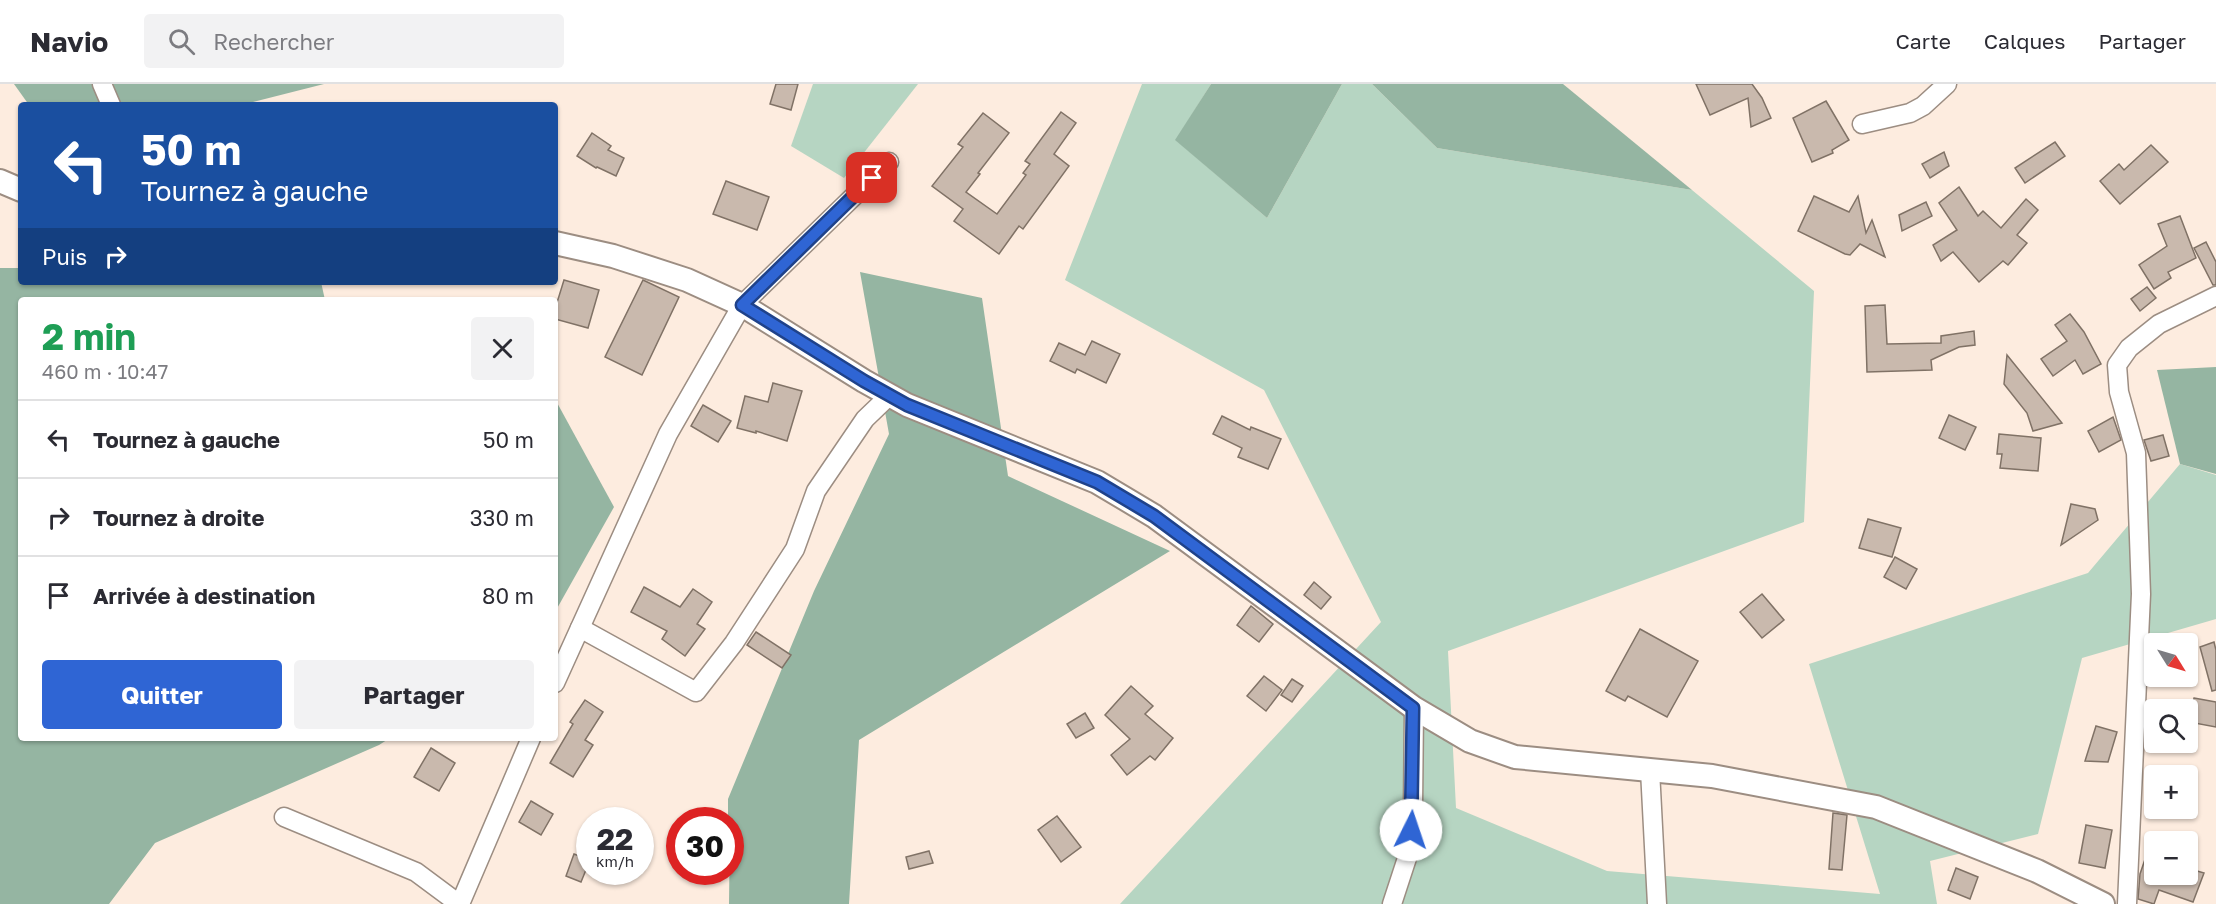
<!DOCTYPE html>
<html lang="fr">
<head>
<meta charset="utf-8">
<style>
	body { margin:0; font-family:"Golos Text",sans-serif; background:#f2f2f3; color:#2b2b33; height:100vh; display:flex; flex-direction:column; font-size:22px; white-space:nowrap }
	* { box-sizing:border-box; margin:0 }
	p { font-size:20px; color:#7c7c81 }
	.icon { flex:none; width:33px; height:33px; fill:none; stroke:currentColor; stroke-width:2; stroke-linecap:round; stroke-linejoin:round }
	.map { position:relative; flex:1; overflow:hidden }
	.sheet { position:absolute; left:18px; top:213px; width:540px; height:444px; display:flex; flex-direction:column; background:#fff; border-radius:6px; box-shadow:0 2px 4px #0004 }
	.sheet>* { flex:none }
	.top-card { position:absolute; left:18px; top:18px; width:540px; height:183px; border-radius:6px; box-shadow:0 2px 4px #0004; background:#1a4fa0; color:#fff; overflow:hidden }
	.needle { width:39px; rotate:127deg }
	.tools { position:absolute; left:2144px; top:549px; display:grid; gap:12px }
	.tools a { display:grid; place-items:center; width:54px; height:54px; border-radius:6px; background:#fff; box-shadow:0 2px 4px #0004; font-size:30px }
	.speed { position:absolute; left:576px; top:723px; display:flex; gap:12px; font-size:30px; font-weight:700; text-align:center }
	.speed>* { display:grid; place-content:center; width:78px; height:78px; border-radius:50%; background:#fff; box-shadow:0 2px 4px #0004; line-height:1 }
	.speed small { font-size:15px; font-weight:400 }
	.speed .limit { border:9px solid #d22; background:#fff; color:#111 }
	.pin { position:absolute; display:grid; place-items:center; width:51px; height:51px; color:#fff; margin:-26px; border-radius:12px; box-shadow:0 3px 9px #0006 }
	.me { position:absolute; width:66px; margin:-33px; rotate:4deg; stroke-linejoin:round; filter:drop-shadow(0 0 4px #0008) }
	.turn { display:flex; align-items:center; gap:21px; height:126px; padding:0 24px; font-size:27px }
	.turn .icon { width:78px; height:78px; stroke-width:2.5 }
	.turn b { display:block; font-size:42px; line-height:51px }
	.then { display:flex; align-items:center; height:57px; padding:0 24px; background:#0003; gap:12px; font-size:22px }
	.round { display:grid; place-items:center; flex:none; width:63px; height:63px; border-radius:6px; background:#f2f2f3 }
	.headline { display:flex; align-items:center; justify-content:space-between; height:102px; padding:0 24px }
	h1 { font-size:36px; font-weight:700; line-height:45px; color:#1e9e55 }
	.button { display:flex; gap:12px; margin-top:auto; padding:12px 24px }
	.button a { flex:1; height:69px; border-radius:6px; background:#2f65d4; color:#fff; font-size:24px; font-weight:700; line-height:69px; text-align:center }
	.button a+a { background:#f2f2f3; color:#2b2b33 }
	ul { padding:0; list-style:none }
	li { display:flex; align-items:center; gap:18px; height:78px; padding:0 24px; border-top:2px solid #e1e1e2 }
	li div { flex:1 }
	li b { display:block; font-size:22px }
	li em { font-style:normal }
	header { display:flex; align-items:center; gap:36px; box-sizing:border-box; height:84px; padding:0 30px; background:#fff; border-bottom:2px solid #e1e1e2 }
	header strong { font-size:28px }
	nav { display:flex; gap:33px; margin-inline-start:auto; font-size:21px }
	.search { width:420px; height:54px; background:#f2f2f3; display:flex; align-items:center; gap:15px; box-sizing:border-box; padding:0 21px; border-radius:6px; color:#7c7c81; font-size:22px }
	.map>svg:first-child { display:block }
	.green { fill:#b6d5c2 }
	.forest { fill:#95b5a2 }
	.building { fill:#c9b9ad; stroke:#807266; stroke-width:1.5 }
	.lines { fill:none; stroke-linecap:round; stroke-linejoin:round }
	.minor-casing { stroke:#9c8d82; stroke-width:21 }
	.tertiary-casing { stroke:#9c8d82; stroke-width:26 }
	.minor { stroke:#fff; stroke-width:18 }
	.tertiary { stroke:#fff; stroke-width:22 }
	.route-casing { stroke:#1f428a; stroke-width:15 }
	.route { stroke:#2f65d4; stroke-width:10 }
</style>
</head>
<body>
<header>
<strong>Navio</strong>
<div class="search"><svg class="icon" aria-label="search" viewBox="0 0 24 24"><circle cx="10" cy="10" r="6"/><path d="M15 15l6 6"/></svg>Rechercher</div>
<nav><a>Carte</a><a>Calques</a><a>Partager</a></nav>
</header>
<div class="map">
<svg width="2216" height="820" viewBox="0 0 2216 820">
	<rect width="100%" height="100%" fill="#fdecdf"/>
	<g class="green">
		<path d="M813 0H918L844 94 791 62Z"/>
		<path d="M1142 0H1211L1176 56 1267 134 1342 0H1372L1437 64 1692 106 1814 207 1804 438 1448 567 1456 724 1607 787 1880 810 1809 580 2088 489 2180 380 2216 391V535L2082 574 2038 750 1930 777 1937 820H1120L1381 538 1264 306 1065 196Z"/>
	</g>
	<g class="forest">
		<path d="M14 0H324L241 21H29Z"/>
		<path d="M1211 0H1342L1267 134 1175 56Z"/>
		<path d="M1372 0H1563L1692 106 1437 64Z"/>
		<path d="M0 184H21V198H321L325 216H21V654H390L379 661 155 759 109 820H0Z"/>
		<path d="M860 188 982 214 1008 392 1170 467 859 656 849 820H729L730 736H728V715L814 507 889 350Z"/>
		<path d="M2216 283V390L2180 380 2157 286Z"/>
		<path d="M555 315 614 423 555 528Z"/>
	</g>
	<g class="building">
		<path d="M776 0H798L791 26 770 20Z"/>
		<path d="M1696 0H1752L1762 14 1771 34 1751 43 1748 14 1710 31Z"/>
		<path d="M1826 17 1849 56 1832 66 1833 69 1812 78 1793 34Z"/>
		<path d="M1061 28 1076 39 1054 70 1069 82 1023 145 1019 142 999 170 954 137 963 125 932 102 963 63 958 60 983 29 1009 49 978 89 980 90 966 108 997 130 1026 91 1023 89 1030 80 1025 77Z"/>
		<path d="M592 49 611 62 608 66 624 74 616 92 597 83 596 84 577 72Z"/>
		<path d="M2055 58 2065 72 2025 99 2015 84Z"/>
		<path d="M2151 61 2168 78 2120 120 2100 97 2119 80 2124 86Z"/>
		<path d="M1944 68 1949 82 1930 94 1922 80Z"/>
		<path d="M726 97 769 113 757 146 713 130Z"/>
		<path d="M1959 103 1978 132 1983 127 2001 144 2026 115 2038 126 2017 151 2027 159 2008 181 2003 177 1979 198 1953 168 1941 177 1933 161 1957 146 1939 119Z"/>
		<path d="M1814 112 1849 128 1858 112 1866 149 1872 136 1885 173 1860 160 1850 171 1845 170 1798 147Z"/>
		<path d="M1926 118 1932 132 1902 147 1899 131Z"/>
		<path d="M2180 132 2196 174 2168 188 2171 194 2154 205 2139 181 2167 162 2158 140Z"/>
		<path d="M2206 158 2216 178V201H2213L2194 164Z"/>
		<path d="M564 196 599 206 588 244 555 235V225Z"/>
		<path d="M643 196 679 213 642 291 605 273Z"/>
		<path d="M2147 203 2156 214 2140 227 2131 215Z"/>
		<path d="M1885 221 1887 260 1941 259V252L1974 247 1975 261 1959 263 1931 276 1932 286 1867 288 1865 222Z"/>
		<path d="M2070 230 2084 248 2101 280 2083 290 2075 276 2053 292 2041 275 2067 257 2055 241Z"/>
		<path d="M1092 257 1120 270 1106 299 1077 285 1075 289 1050 277 1059 259 1085 271Z"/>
		<path d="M2007 271 2062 339 2033 347 2027 329 2004 300Z"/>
		<path d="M773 299 802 307 787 357 756 347V349L737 344 745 312 768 318Z"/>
		<path d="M703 321 731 337 718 358 691 342Z"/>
		<path d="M1949 331 1976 343 1965 366 1939 354Z"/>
		<path d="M1222 332 1250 346 1251 343 1281 355 1268 385 1238 373 1242 364 1213 350Z"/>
		<path d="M2113 333 2121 356 2099 368 2088 347Z"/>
		<path d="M1999 350 2041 354 2038 387 2000 384 2002 370H1997Z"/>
		<path d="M2163 351 2169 372 2151 377 2144 356Z"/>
		<path d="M2071 420 2095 425 2098 436 2061 461Z"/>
		<path d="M1868 435 1901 444 1892 473 1859 464Z"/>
		<path d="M1895 473 1917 485 1906 505 1884 493Z"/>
		<path d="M1314 498 1331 513 1321 525 1304 511Z"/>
		<path d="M644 503 680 523 693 505 712 518 697 540 705 545 685 572 662 555 667 547 631 528Z"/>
		<path d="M1762 510 1784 536 1762 554 1740 528Z"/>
		<path d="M1251 522 1273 540 1259 558 1237 541Z"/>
		<path d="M1640 545 1698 577 1667 633 1628 612 1625 617 1606 607Z"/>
		<path d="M756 548 791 571 782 584 747 561Z"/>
		<path d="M2214 558 2216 566V606L2212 607 2200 563Z"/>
		<path d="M1264 592 1282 606 1266 627 1247 612Z"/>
		<path d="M1292 595 1303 602 1292 618 1281 611Z"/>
		<path d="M1131 602 1153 622 1145 630 1173 654 1155 676 1150 672 1127 691 1111 671 1130 655 1105 631Z"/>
		<path d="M2194 614 2216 618V643L2189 638Z"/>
		<path d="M585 616 603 628 585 656 593 661 573 693 550 679 573 640 570 638Z"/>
		<path d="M1085 629 1094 644 1076 654 1067 640Z"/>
		<path d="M2096 642 2117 648 2108 678 2085 677Z"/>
		<path d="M431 664 455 679 439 707 414 693Z"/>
		<path d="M531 717 553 730 541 751 519 738Z"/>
		<path d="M1833 729 1847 731 1842 786 1829 785Z"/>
		<path d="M1057 732 1081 763 1061 778 1038 746Z"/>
		<path d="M2086 741 2112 746 2105 784 2079 779Z"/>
		<path d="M2152 755H2154V790H2187V784L2204 789 2193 818 2159 806 2154 820 2138 815 2140 790Z"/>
		<path d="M929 767 933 779 909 785 906 773Z"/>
		<path d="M574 770 590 776 581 798 566 792Z"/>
		<path d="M1956 784 1978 793 1970 815 1948 806Z"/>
	</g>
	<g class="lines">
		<g class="minor-casing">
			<g id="minor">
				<path d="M102 0 111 21"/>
				<path d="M1862 40 1910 29 1923 22 1947 0"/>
				<path d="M580 544 696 608 734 559 795 465 816 407 865 335 890 311"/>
				<path d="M555 599 668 350 742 221 889 78"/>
				<path d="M1650 686 1657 820"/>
				<path d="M284 733 416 788 459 820"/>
				<path d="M460 820 531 654"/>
				<path d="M1392 820 1409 768 1413 723 1414 624"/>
				<path d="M2127 820 2141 510 2136 369 2119 308 2117 281 2129 264 2159 240 2216 212"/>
			</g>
		</g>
		<g class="tertiary-casing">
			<g id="tertiary">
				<path d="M0 97 21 106"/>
				<path d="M555 159 613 172 687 196 742 221 864 297 907 321 1097 398 1154 432 1414 624 1470 657 1515 673 1712 692 1876 723 2037 787 2103 820"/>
			</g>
		</g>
		<use href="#minor" class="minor"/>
		<use href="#tertiary" class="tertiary"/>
	</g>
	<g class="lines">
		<g class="route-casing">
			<path id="route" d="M872 94 742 221 864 297 907 321 1097 398 1154 432 1413 624 1411 746"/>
		</g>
		<use href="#route" class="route"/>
	</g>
</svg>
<div class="tools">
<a><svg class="needle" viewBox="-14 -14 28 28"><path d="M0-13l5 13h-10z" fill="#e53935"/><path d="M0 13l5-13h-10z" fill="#7c7c81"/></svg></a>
<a><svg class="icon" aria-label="search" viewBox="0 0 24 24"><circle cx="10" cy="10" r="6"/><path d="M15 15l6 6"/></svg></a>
<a>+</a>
<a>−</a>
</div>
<div class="speed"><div>22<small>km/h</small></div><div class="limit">30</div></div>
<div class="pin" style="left:872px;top:94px;background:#d93025"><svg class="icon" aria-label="arrive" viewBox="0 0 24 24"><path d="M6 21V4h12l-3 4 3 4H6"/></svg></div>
<svg class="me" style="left:1411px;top:746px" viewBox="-20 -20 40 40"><circle r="19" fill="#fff"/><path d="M0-13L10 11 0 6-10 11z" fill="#2f65d4"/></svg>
<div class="top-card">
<div class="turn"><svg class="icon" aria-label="left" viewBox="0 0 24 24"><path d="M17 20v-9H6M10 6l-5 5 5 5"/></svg><div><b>50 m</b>Tournez à gauche</div></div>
<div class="then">Puis<svg class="icon" aria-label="right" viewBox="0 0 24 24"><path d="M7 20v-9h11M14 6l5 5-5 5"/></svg></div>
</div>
<section class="sheet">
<div class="headline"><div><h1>2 min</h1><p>460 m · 10:47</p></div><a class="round"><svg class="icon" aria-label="close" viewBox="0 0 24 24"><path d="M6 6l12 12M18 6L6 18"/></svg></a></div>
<ul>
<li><svg class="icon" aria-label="left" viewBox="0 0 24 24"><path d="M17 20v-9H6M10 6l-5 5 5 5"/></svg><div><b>Tournez à gauche</b></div><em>50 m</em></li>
<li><svg class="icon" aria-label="right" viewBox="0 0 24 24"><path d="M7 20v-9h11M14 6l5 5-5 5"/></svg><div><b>Tournez à droite</b></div><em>330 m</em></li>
<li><svg class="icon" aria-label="arrive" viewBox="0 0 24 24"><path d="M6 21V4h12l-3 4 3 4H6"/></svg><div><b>Arrivée à destination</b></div><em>80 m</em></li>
</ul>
<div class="button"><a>Quitter</a><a>Partager</a></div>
</section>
</div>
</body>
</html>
